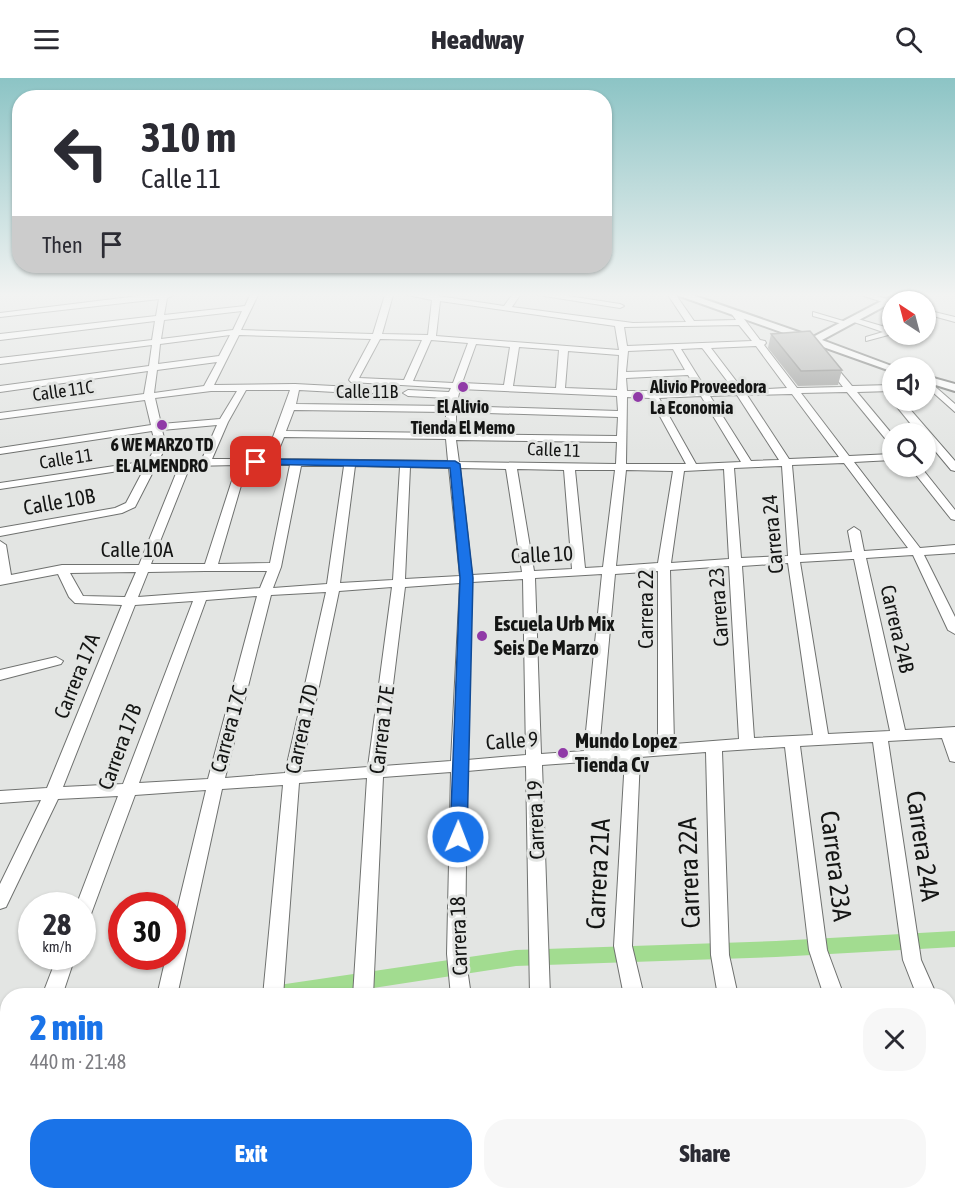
<!DOCTYPE html>
<html lang="en">
<head>
<meta charset="utf-8">
<style>
	body { margin:0; font-family:"Asap Condensed",sans-serif; background:#f7f7f7; color:#2b2b33; height:100vh; display:flex; flex-direction:column; font-size:22px; white-space:nowrap }
	* { box-sizing:border-box; margin:0 }
	p { font-size:20px; color:#7c7c81 }
	.icon { flex:none; width:33px; height:33px; fill:none; stroke:currentColor; stroke-width:2; stroke-linecap:round; stroke-linejoin:round }
	.map { position:relative; flex:1; overflow:hidden }
	.details { position:absolute; left:0px; top:910px; width:956px; height:212px; display:flex; flex-direction:column; background:#fff; border-radius:24px 24px 0 0; box-shadow:0 2px 4px #0004 }
	.details>* { flex:none }
	.guide { position:absolute; left:12px; top:12px; width:600px; height:183px; border-radius:24px; box-shadow:0 2px 4px #0004; background:#fff; color:#2b2b33; overflow:hidden }
	.needle { width:39px; rotate:324deg }
	.controls { position:absolute; left:882px; top:213px; display:grid; gap:12px }
	.controls a { display:grid; place-items:center; width:54px; height:54px; border-radius:50%; background:#fff; box-shadow:0 2px 4px #0004; font-size:30px }
	.speed { position:absolute; left:18px; top:814px; display:flex; gap:12px; font-size:30px; font-weight:700; text-align:center }
	.speed>* { display:grid; place-content:center; width:78px; height:78px; border-radius:50%; background:#fff; box-shadow:0 2px 4px #0004; line-height:1 }
	.speed small { font-size:15px; font-weight:400 }
	.speed .limit { border:9px solid #d22; background:#fff; color:#111 }
	.pin { position:absolute; display:grid; place-items:center; width:51px; height:51px; color:#fff; margin:-26px; border-radius:12px; box-shadow:0 3px 9px #0006 }
	.me { position:absolute; width:66px; margin:-33px; rotate:1deg; stroke-linejoin:round; filter:drop-shadow(0 0 4px #0008) }
	.turn { display:flex; align-items:center; gap:21px; height:126px; padding:0 30px; font-size:27px }
	.turn .icon { width:78px; height:78px; stroke-width:2.5 }
	.turn b { display:block; font-size:42px; line-height:51px }
	.then { display:flex; align-items:center; height:57px; padding:0 30px; background:#0003; gap:12px; font-size:22px }
	.round { display:grid; place-items:center; flex:none; width:63px; height:63px; border-radius:24px; background:#f7f7f7 }
	.summary { display:flex; align-items:center; justify-content:space-between; height:102px; padding:0 30px }
	h1 { font-size:36px; font-weight:800; line-height:45px; color:#1a73e8 }
	.cta { display:flex; gap:12px; margin-top:auto; padding:12px 30px }
	.cta a { flex:1; height:69px; border-radius:24px; background:#1a73e8; color:#fff; font-size:24px; font-weight:800; line-height:69px; text-align:center }
	.cta a+a { background:#f7f7f7; color:#2b2b33 }
	header { display:flex; justify-content:space-between; align-items:center; height:78px; padding:0 30px; background:#fff; font-size:27px; font-weight:800 }
	.map>svg:first-child { display:block }
	.lines { fill:none; stroke-linecap:round; stroke-linejoin:round }
	.canal { fill:#a2dc90; fill-rule:evenodd }
	.minor-casing { stroke:#6f716f; stroke-width:2 }
	.tertiary-casing { stroke:#6f716f; stroke-width:4 }
	.minor { fill:#fff; fill-rule:evenodd }
	.tertiary { fill:#fff; fill-rule:evenodd }
	.wall { fill:#9b9c9a }
	.building { fill:#b4b5b3; stroke:#7e7f7d; stroke-width:1.5 }
	.route { fill:#1a73e8; stroke:#114b97; stroke-width:1.5 }
	.poi-dot { fill:#903aa7; stroke:#e3e5e3; stroke-width:2 }
	.labels { text-anchor:middle; stroke-width:6; stroke-linejoin:round; paint-order:stroke }
	.far-poi-label { font-size:18px; font-weight:bold; fill:#141514; stroke:#e3e5e3 }
	.far-street-label { font-size:18px; fill:#141514; stroke:#e3e5e3 }
	.street-label { font-size:21px; fill:#141514; stroke:#e3e5e3 }
	.poi-label { font-size:21px; font-weight:bold; fill:#141514; stroke:#e3e5e3; text-anchor:start }
	.near-street-label { font-size:26px; fill:#141514; stroke:#e3e5e3 }
</style>
</head>
<body>
<header><svg class="icon" aria-label="menu" viewBox="0 0 24 24"><path d="M4 6h16M4 12h16M4 18h16"/></svg>Headway<svg class="icon" aria-label="search" viewBox="0 0 24 24"><circle cx="10" cy="10" r="6"/><path d="M15 15l6 6"/></svg></header>
<div class="map">
<svg width="955" height="1121" viewBox="0 0 955 1121">
	<rect width="100%" height="100%" fill="#e3e5e3"/>
	<g class="lines">
		<g class="canal">
			<path d="M955 853V869L776 879 516 888 321 918H255L258 912 265 909 516 872 776 863Z"/>
			<path d="M8 948V966L0 967V949Z"/>
		</g>
		<g class="minor-casing">
			<g id="minor">
				<path d="M146 217H174L167 220 164 237 245 228 250 217H258L241 252 373 256 385 217H393L382 256 428 257 432 222 408 217H432L504 228 512 217H520L512 229 633 245 686 244 668 217H676L694 243 736 242 731 235 738 233 760 262 765 263 766 265 764 267 797 310 843 309 824 285 828 282 831 283 852 308 892 307V313L857 314 892 356V365L888 364 847 314 801 315 849 378 892 376V382L854 384 920 470 955 467V475L924 477 955 539V556L948 552 913 477 866 480 905 652 955 649V684L950 683 942 660 888 663 921 882 937 918H917L903 882 873 664 800 668 827 872 844 918H824L809 872 785 669 722 673 729 877 738 918H718L711 877 706 674 640 679 632 868 644 918H624L614 868 625 681 542 687 550 918H530L526 688 467 693 465 876 471 918H451L447 876 451 694 383 699 373 918H353L367 700 299 705 283 918H263L283 707 222 711 177 918H157L166 879H172V853L206 712 135 717 91 836 88 841 82 843V828H76L118 718 58 721 6 829 0 831V806L41 722 0 725V713L47 710 122 527 75 525 69 519 58 496 0 507V463L6 467 11 497 62 487H139L179 388H156L135 429 122 435 0 458V450L115 430 126 425 145 389 0 411V405L148 383 156 368 152 353 0 376V370L151 347 145 322 0 341V335L144 316 148 293 0 314V308L149 288 152 267 0 286V280L152 262 155 243 0 262V256L156 238 159 221 0 239V235ZM440 223 615 248 619 272 436 258ZM242 233 233 252 161 261 164 242ZM739 247 752 263 627 268 624 249ZM230 257 219 278 158 286 160 266ZM239 257 371 261 349 302 351 304 451 310 449 314 408 312 403 315 408 318 448 320 447 328 296 326 299 312 371 316 376 313 371 310 295 306 214 307ZM380 261 422 262 404 302 359 300ZM431 262 468 265 453 305 413 303ZM476 266 510 269 504 307 462 305ZM756 268 787 310 743 312 711 270ZM519 269 559 272 556 310 513 308ZM702 270 703 271 734 312 707 313 681 271ZM673 271 685 292 626 294 628 273ZM568 273 619 277 617 312 565 310ZM217 284 204 308 154 315 157 292ZM688 297 698 313H627L626 300ZM460 311 617 318 618 333 456 328ZM246 312H290L265 381H212L228 344ZM211 313H237L220 341 161 346 155 320ZM792 316 839 379 789 381 747 317ZM737 317 779 382 751 383 710 318ZM701 318 741 384 696 386 659 320ZM627 319 650 320 686 386H626ZM294 332 446 334V355L286 353ZM456 334 618 339 617 358 456 356ZM217 347 202 381 159 382 166 368 162 352ZM284 359 446 361 448 383 275 381ZM456 362 617 364 616 386 459 384ZM844 385 908 470 864 473 860 453 854 449 848 453 852 474 800 477 792 387ZM237 387 205 486H151L190 388ZM247 387H290L270 485 218 486ZM301 388H344L327 506 273 510 281 489ZM355 388 400 389 393 502 340 505ZM782 388 788 478 741 480 734 390ZM410 389 449 390 460 498 405 501ZM460 390 506 391 522 494 472 497ZM517 391 564 392 572 491 534 493ZM724 391 729 481 671 485 684 393ZM575 392H615L603 489 585 490ZM626 392 673 393 658 485 616 488ZM852 481H854L890 653 828 656 800 484ZM788 485 813 657 754 660 742 488ZM729 488 739 661 674 666 670 492ZM205 493H267L260 510 138 519 148 494ZM658 493V667L599 672 615 496ZM136 494 125 519 83 518 70 495ZM602 496 584 673 541 676 535 500ZM523 501 526 677 467 682 472 504ZM460 505 451 683 383 688 405 509ZM392 509 368 689 301 694 339 513ZM326 514 285 695 225 700 271 517ZM257 518 208 701 139 705 206 522ZM193 523 123 706 63 709 135 527Z"/>
				<path d="M538 217H562L620 226 624 228 620 230Z"/>
				<path d="M861 217H875L895 224H892V227Z"/>
				<path d="M926 232 955 239V244L926 236Z"/>
				<path d="M813 234 850 245 846 247 813 238Z"/>
				<path d="M851 239 892 251V256L866 263V259L883 254 851 243Z"/>
				<path d="M931 305 955 326V334L928 310 926 308Z"/>
				<path d="M892 320V322H902L955 383V393L951 392 926 362V356H919L893 324 891 322Z"/>
				<path d="M909 388H920L955 432V442L951 441Z"/>
				<path d="M56 579 63 583 61 586 0 602V592Z"/>
				<path d="M57 879H75L62 918H42Z"/>
				<path d="M948 961 955 963V1001L948 998Z"/>
				<path d="M8 1026V1088L0 1089V1030Z"/>
				<path d="M114 1114H136L134 1121H112Z"/>
				<path d="M225 1114H247L245 1121H223Z"/>
				<path d="M333 1114H355L354 1121H332Z"/>
				<rect x="448" y="1114" width="22" height="7"/>
				<rect x="544" y="1114" width="22" height="7"/>
				<rect x="658" y="1114" width="22" height="7"/>
				<path d="M762 1114H784L785 1121H763Z"/>
				<path d="M877 1114H899L901 1121H879Z"/>
			</g>
		</g>
		<g class="tertiary-casing">
			<g id="tertiary">
				<path d="M677 217H692L813 259 893 217H905L822 262 897 290H892V293L888 292Z"/>
				<path d="M926 298 955 306V313L926 304Z"/>
			</g>
		</g>
		<use href="#minor" class="minor"/>
		<use href="#tertiary" class="tertiary"/>
	</g>
	<path class="wall" d="M771 256 842 292 838 307 798 308 768 270Z"/>
	<path class="building" d="M810 253 842 292 801 293 771 256Z"/>
	<linearGradient id="sky" x2="0" y2="1"><stop stop-color="#8cc4c5"/><stop offset="0.58" stop-color="#f2f3f2"/><stop offset="1" stop-color="#f2f3f2" stop-opacity="0"/></linearGradient>
	<rect width="955" height="374" fill="url(#sky)"/>
	<path class="route" d="M256 381 455 383 460 386 473 500 467 759 464 763 458 765 452 763 450 759 460 500 450 390 252 386 251 384Z"/>
	<g class="poi-dot">
		<circle cx="463" cy="309" r="6"/>
		<circle cx="638" cy="319" r="6"/>
		<circle cx="162" cy="347" r="6"/>
		<circle cx="482" cy="558" r="6"/>
		<circle cx="563" cy="675" r="6"/>
	</g>
	<g class="labels">
		<g class="far-poi-label">
			<text x="650" y="315" text-anchor="start">Alivio Proveedora<tspan x="650" dy="21">La Economia</tspan></text>
			<text x="463" y="335">El Alivio<tspan x="463" dy="21">Tienda El Memo</tspan></text>
			<text x="162" y="373">6 WE MARZO TD<tspan x="162" dy="21">EL ALMENDRO</tspan></text>
		</g>
		<g class="far-street-label">
			<text transform="translate(63 313) rotate(-8)" y="6">Calle 11C</text>
			<text x="367" y="320">Calle 11B</text>
			<text transform="translate(554 372) rotate(2)" y="6">Calle 11</text>
			<text transform="translate(66 381) rotate(-9)" y="6">Calle 11</text>
		</g>
		<g class="street-label">
			<text transform="translate(59 424) rotate(-10)" y="7">Calle 10B</text>
			<text transform="translate(773 456) rotate(-95)" y="7">Carrera 24</text>
			<text x="137" y="479">Calle 10A</text>
			<text transform="translate(542 477) rotate(-3)" y="7">Calle 10</text>
			<text transform="translate(719 529) rotate(-94)" y="7">Carrera 23</text>
			<text transform="translate(646 531) rotate(-90)" y="7">Carrera 22</text>
			<text transform="translate(897 551) rotate(77)" y="7">Carrera 24B</text>
			<text transform="translate(77 598) rotate(-68)" y="7">Carrera 17A</text>
			<text transform="translate(229 651) rotate(-75)" y="7">Carrera 17C</text>
			<text transform="translate(302 651) rotate(-78)" y="7">Carrera 17D</text>
			<text transform="translate(382 652) rotate(-83)" y="7">Carrera 17E</text>
			<text transform="translate(512 663) rotate(-4)" y="7">Calle 9</text>
			<text transform="translate(120 669) rotate(-70)" y="7">Carrera 17B</text>
			<text transform="translate(536 742) rotate(-92)" y="7">Carrera 19</text>
			<text transform="translate(459 858) rotate(-92)" y="7">Carrera 18</text>
		</g>
		<g class="poi-label">
			<text x="494" y="553">Escuela Urb Mix<tspan x="494" dy="24">Seis De Marzo</tspan></text>
			<text x="575" y="670">Mundo Lopez<tspan x="575" dy="24">Tienda Cv</tspan></text>
		</g>
		<g class="near-street-label">
			<text transform="translate(923 768) rotate(82)" y="9">Carrera 24A</text>
			<text transform="translate(836 788) rotate(83)" y="9">Carrera 23A</text>
			<text transform="translate(689 795) rotate(-92)" y="9">Carrera 22A</text>
			<text transform="translate(598 796) rotate(-87)" y="9">Carrera 21A</text>
		</g>
	</g>
</svg>
<div class="controls">
<a><svg class="needle" viewBox="-14 -14 28 28"><path d="M0-13l5 13h-10z" fill="#e53935"/><path d="M0 13l5-13h-10z" fill="#7c7c81"/></svg></a>
<a><svg class="icon" aria-label="sound" viewBox="0 0 24 24"><path d="M4 9h4l5-4v14l-5-4H4zM17 9q2 3 0 6"/></svg></a>
<a><svg class="icon" aria-label="search" viewBox="0 0 24 24"><circle cx="10" cy="10" r="6"/><path d="M15 15l6 6"/></svg></a>
</div>
<div class="speed"><div>28<small>km/h</small></div><div class="limit">30</div></div>
<div class="pin" style="left:256px;top:384px;background:#d93025"><svg class="icon" aria-label="arrive" viewBox="0 0 24 24"><path d="M6 21V4h12l-3 4 3 4H6"/></svg></div>
<svg class="me" style="left:458px;top:759px" viewBox="-20 -20 40 40"><circle r="17" fill="#1a73e8" stroke="#fff" stroke-width="3"/><path d="M0-11L8 9 0 5-8 9z" fill="#fff"/></svg>
<div class="guide">
<div class="turn"><svg class="icon" aria-label="left" viewBox="0 0 24 24"><path d="M17 20v-9H6M10 6l-5 5 5 5"/></svg><div><b>310 m</b>Calle 11</div></div>
<div class="then">Then<svg class="icon" aria-label="arrive" viewBox="0 0 24 24"><path d="M6 21V4h12l-3 4 3 4H6"/></svg></div>
</div>
<section class="details">
<div class="summary"><div><h1>2 min</h1><p>440 m · 21:48</p></div><a class="round"><svg class="icon" aria-label="close" viewBox="0 0 24 24"><path d="M6 6l12 12M18 6L6 18"/></svg></a></div>
<div class="cta"><a>Exit</a><a>Share</a></div>
</section>
</div>
</body>
</html>
